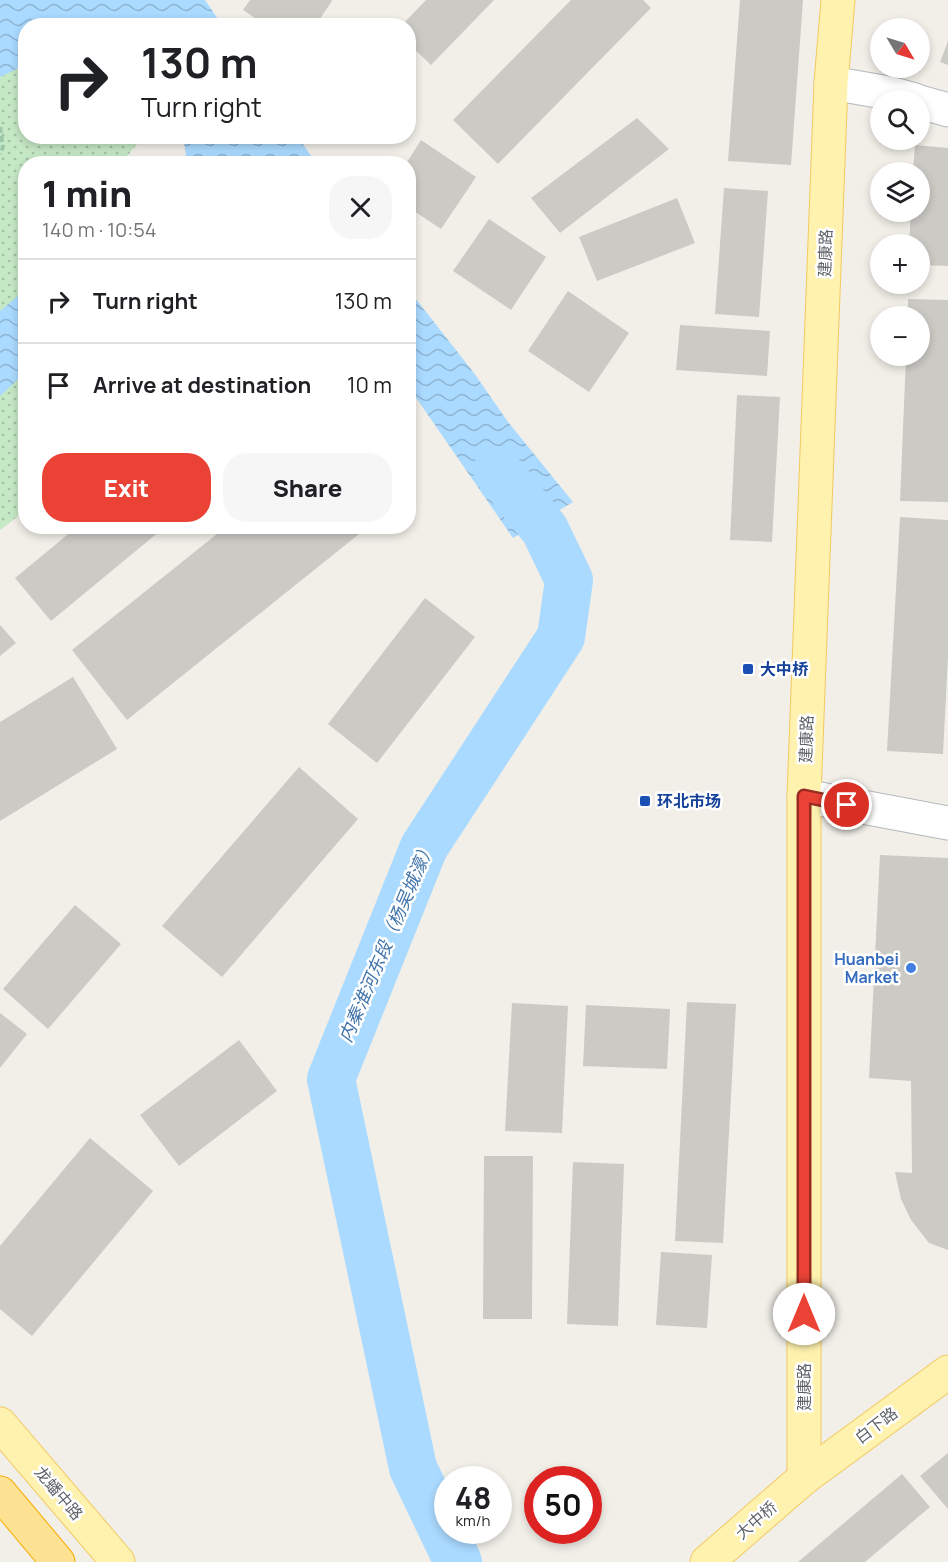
<!DOCTYPE html>
<html lang="en">
<head>
<meta charset="utf-8">
<style>
	body { margin:0; font-family:Manrope,"Noto Sans SC",sans-serif; background:#f6f6f6; color:#202124; height:100vh; display:flex; flex-direction:column; font-size:22px; white-space:nowrap }
	* { box-sizing:border-box; margin:0 }
	p { font-size:20px; color:#757577 }
	.icon { flex:none; width:33px; height:33px; fill:none; stroke:currentColor; stroke-width:2; stroke-linecap:round; stroke-linejoin:round }
	.map { position:relative; flex:1; overflow:hidden }
	.details { position:absolute; left:18px; top:156px; width:398px; height:378px; display:flex; flex-direction:column; background:#fff; border-radius:24px; box-shadow:0 3px 9px #0003 }
	.details>* { flex:none }
	.banner { position:absolute; left:18px; top:18px; width:398px; height:126px; border-radius:24px; box-shadow:0 3px 9px #0003; background:#fff; color:#202124; overflow:hidden }
	.needle { width:39px; rotate:128deg }
	.tools { position:absolute; left:870px; top:18px; display:grid; gap:12px }
	.tools a { display:grid; place-items:center; width:60px; height:60px; border-radius:50%; background:#fff; box-shadow:0 3px 9px #0003; font-size:30px }
	.speed { position:absolute; left:434px; top:1466px; display:flex; gap:12px; font-size:30px; font-weight:700; text-align:center }
	.speed>* { display:grid; place-content:center; width:78px; height:78px; border-radius:50%; background:#fff; box-shadow:0 3px 9px #0003; line-height:1 }
	.speed small { font-size:15px; font-weight:400 }
	.speed .limit { border:9px solid #d22; background:#fff; color:#111 }
	.pin { position:absolute; display:grid; place-items:center; width:51px; height:51px; color:#fff; margin:-26px; border:3px solid #fff; border-radius:50%; box-shadow:0 2px 6px #0007 }
	.me { position:absolute; width:66px; margin:-33px; rotate:0deg; stroke-linejoin:round; filter:drop-shadow(0 0 4px #0008) }
	.turn { display:flex; align-items:center; gap:21px; height:126px; padding:0 24px; font-size:27px }
	.turn .icon { width:78px; height:78px; stroke-width:2.5 }
	.turn b { display:block; font-size:42px; line-height:51px }
	.round { display:grid; place-items:center; flex:none; width:63px; height:63px; border-radius:24px; background:#f6f6f6 }
	.summary { display:flex; align-items:center; justify-content:space-between; height:102px; padding:0 24px }
	h1 { font-size:36px; font-weight:800; line-height:45px }
	.button { display:flex; gap:12px; margin-top:auto; padding:12px 24px }
	.button a { flex:1; height:69px; border-radius:24px; background:#ea4335; color:#fff; font-size:24px; font-weight:800; line-height:69px; text-align:center }
	.button a+a { background:#f6f6f6; color:#202124 }
	ul { padding:0; list-style:none }
	li { display:flex; align-items:center; gap:18px; height:84px; padding:0 24px; border-top:2px solid #e0e0e0 }
	li div { flex:1 }
	li b { display:block; font-size:22px }
	li em { font-style:normal }
	.map>svg:first-child { display:block }
	.park { fill:url(#park-dots) }
	.water { fill:url(#water-waves) }
	.lines { fill:none; stroke-linecap:round; stroke-linejoin:round }
	.river { stroke:#aadaff; stroke-width:48 }
	.building { fill:#cccac5 }
	.minor-casing { stroke:#b5b8bc; stroke-width:35 }
	.major-casing { stroke:#f2c960; stroke-width:35 }
	.highway-casing { stroke:#f9ab00; stroke-width:35 }
	.path { stroke:#9cc7a9; stroke-width:4; stroke-dasharray:6 3; stroke-linecap:butt }
	.minor { stroke:#fff; stroke-width:33 }
	.major { stroke:#fff2af; stroke-width:33 }
	.highway { stroke:#fde293; stroke-width:33 }
	.route-casing { stroke:#982c22; stroke-width:15 }
	.route { stroke:#ea4335; stroke-width:10 }
	.transit-dot { fill:#1a4fb4; stroke:#fff; stroke-width:2 }
	.shop-dot { fill:#3f7fe0; stroke:#fff; stroke-width:2 }
	.labels { text-anchor:middle; stroke-width:5; stroke-linejoin:round; paint-order:stroke }
	.street-label { font-size:16px; fill:#5f6368; stroke:#fff }
	.transit-label { font-size:16px; font-weight:bold; fill:#164399; stroke:#fff; text-anchor:start }
	.shop-label { font-size:16px; font-weight:bold; fill:#366cbe; stroke:#fff; text-anchor:end }
	.water-label { font-size:18px; font-style:italic; fill:#4174aa; stroke:#fff }
</style>
</head>
<body>
<div class="map">
<svg width="948" height="1562" viewBox="0 0 948 1562">
	<defs>
		<pattern id="park-dots" width="8" height="8" patternUnits="userSpaceOnUse" patternTransform="scale(1.5)"><rect width="8" height="8" fill="#c5e8c5"/><path d="M2 2h.1M6 6h.1" fill="none" stroke="#a3c0a4" stroke-width="1.8" stroke-linecap="round"/></pattern>
		<pattern id="water-waves" width="16" height="10" patternUnits="userSpaceOnUse" patternTransform="scale(1.5)"><rect width="16" height="10" fill="#aadaff"/><path d="M0 5q4-4 8 0t8 0" fill="none" stroke="#8eb4d2"/></pattern>
	</defs>
	<rect width="100%" height="100%" fill="#f1efe8"/>
	<path class="park" d="M0 14 25 55 26 136 143 137 121 163 26 164 25 511 0 530Z"/>
	<g class="water">
		<path d="M0 0H205L222 25 26 26 25 65 0 77Z"/>
		<path d="M183 136 298 137 316 163H177L186 156Z"/>
		<path d="M408 289 474 373 508 422 573 502 513 538 408 386Z"/>
		<path d="M25 290V373L0 396V311Z"/>
	</g>
	<g class="lines">
		<path class="river" d="M458 1562 413 1468 331 1079 424 847 561 637 569 580 545 530 497 470"/>
	</g>
	<g class="building">
		<path d="M250 0H331L332 1 315 26H267L243 10Z"/>
		<path d="M426 0H494L431 65 408 43V26H401Z"/>
		<path d="M571 0H643L651 8 498 164 453 120Z"/>
		<path d="M740 0H803L791 165 728 161Z"/>
		<path d="M948 41V65L940 62Z"/>
		<path d="M637 118 669 149 560 233 531 198Z"/>
		<path d="M421 140 476 177 441 229 408 207V164H406Z"/>
		<path d="M915 145 948 148V266L920 265V244H909L911 212H920V172H913Z"/>
		<path d="M724 188 768 191 759 317 715 314Z"/>
		<path d="M677 198 695 243 597 281 579 237Z"/>
		<path d="M489 219 546 257 511 310 453 271Z"/>
		<path d="M568 291 629 333 589 392 528 351Z"/>
		<path d="M908 299 948 300V502L900 501 906 356H920V316H908Z"/>
		<path d="M680 325 770 331 767 376 676 370Z"/>
		<path d="M737 395 780 397 772 542 730 540Z"/>
		<path d="M900 517 948 520V657L943 754 887 751Z"/>
		<path d="M78 526H166L51 621 15 578Z"/>
		<path d="M227 526H369L127 720 72 650Z"/>
		<path d="M425 598 475 637 377 763 328 724Z"/>
		<path d="M0 625 16 643 0 656Z"/>
		<path d="M73 677 117 749 0 821V722Z"/>
		<path d="M299 767 358 819 222 977 162 926Z"/>
		<path d="M880 855 948 858V1250L929 1243 911 1220 901 1199 895 1172 912 1173 911 1081 869 1078Z"/>
		<path d="M75 905 121 944 48 1029 3 989Z"/>
		<path d="M687 1002 736 1004 723 1243 675 1241Z"/>
		<path d="M512 1003 568 1006 562 1133 505 1131Z"/>
		<path d="M586 1005 670 1009 667 1069 583 1066Z"/>
		<path d="M0 1013 27 1034 0 1068Z"/>
		<path d="M239 1040 277 1091 179 1166 140 1115Z"/>
		<path d="M90 1138 153 1191 32 1336 0 1309V1246Z"/>
		<path d="M484 1156H533L532 1319H483Z"/>
		<path d="M573 1162 624 1164 618 1326 567 1324Z"/>
		<path d="M661 1252 712 1255 707 1328 656 1325Z"/>
		<path d="M948 1453V1509L920 1476Z"/>
		<path d="M902 1474 930 1507 865 1562H798Z"/>
	</g>
	<g class="lines">
		<g class="minor-casing">
			<g id="minor">
				<path d="M831 83 889 93 915 100"/>
				<path d="M920 102 948 110"/>
				<path d="M804 796 948 823"/>
			</g>
		</g>
		<g class="major-casing">
			<g id="major">
				<path d="M0 1424 118 1562"/>
				<path d="M804 1478V796L831 83 838 0"/>
				<path d="M707 1562 804 1478 948 1372"/>
			</g>
		</g>
		<g class="highway-casing">
			<path id="highway" d="M0 1493 58 1562"/>
		</g>
		<path class="path" d="M0 127 3 147 0 154"/>
		<use href="#minor" class="minor"/>
		<use href="#major" class="major"/>
		<use href="#highway" class="highway"/>
	</g>
	<g class="lines">
		<g class="route-casing">
			<path id="route" d="M804 1314V796L847 805"/>
		</g>
		<use href="#route" class="route"/>
	</g>
	<g class="transit-dot">
		<rect x="742" y="663" width="12" height="12" rx="3"/>
		<rect x="639" y="795" width="12" height="12" rx="3"/>
	</g>
	<circle class="shop-dot" cx="911" cy="968" r="6"/>
	<g class="labels">
		<g class="street-label">
			<text transform="translate(825 253) rotate(-88)" y="6">建康路</text>
			<text transform="translate(806 739) rotate(-88)" y="6">建康路</text>
			<text transform="translate(804 1387) rotate(-90)" y="6">建康路</text>
			<text transform="translate(876 1425) rotate(-37)" y="6">白下路</text>
			<text transform="translate(59 1493) rotate(50)" y="6">龙蟠中路</text>
			<text transform="translate(756 1520) rotate(-41)" y="6">大中桥</text>
		</g>
		<g class="transit-label">
			<text x="760" y="675">大中桥</text>
			<text x="657" y="807">环北市场</text>
		</g>
		<g class="shop-label">
			<text x="899" y="965">Huanbei<tspan x="899" dy="18">Market</tspan></text>
		</g>
		<g class="water-label">
			<text transform="translate(387 942) rotate(-67)" y="6">内秦淮河东段（杨吴城濠）</text>
		</g>
	</g>
</svg>
<div class="tools">
<a><svg class="needle" viewBox="-14 -14 28 28"><path d="M0-13l5 13h-10z" fill="#e53935"/><path d="M0 13l5-13h-10z" fill="#757577"/></svg></a>
<a><svg class="icon" aria-label="search" viewBox="0 0 24 24"><circle cx="10" cy="10" r="6"/><path d="M15 15l6 6"/></svg></a>
<a><svg class="icon" aria-label="layers" viewBox="0 0 24 24"><path d="M12 4l9 5-9 5-9-5zM3 14l9 5 9-5"/></svg></a>
<a>+</a>
<a>−</a>
</div>
<div class="speed"><div>48<small>km/h</small></div><div class="limit">50</div></div>
<div class="pin" style="left:847px;top:805px;background:#d93025"><svg class="icon" aria-label="arrive" viewBox="0 0 24 24"><path d="M6 21V4h12l-3 4 3 4H6"/></svg></div>
<svg class="me" style="left:804px;top:1314px" viewBox="-20 -20 40 40"><circle r="19" fill="#fff"/><path d="M0-13L10 11 0 6-10 11z" fill="#ea4335"/></svg>
<div class="banner">
<div class="turn"><svg class="icon" aria-label="right" viewBox="0 0 24 24"><path d="M7 20v-9h11M14 6l5 5-5 5"/></svg><div><b>130 m</b>Turn right</div></div>
</div>
<section class="details">
<div class="summary"><div><h1>1 min</h1><p>140 m · 10:54</p></div><a class="round"><svg class="icon" aria-label="close" viewBox="0 0 24 24"><path d="M6 6l12 12M18 6L6 18"/></svg></a></div>
<ul>
<li><svg class="icon" aria-label="right" viewBox="0 0 24 24"><path d="M7 20v-9h11M14 6l5 5-5 5"/></svg><div><b>Turn right</b></div><em>130 m</em></li>
<li><svg class="icon" aria-label="arrive" viewBox="0 0 24 24"><path d="M6 21V4h12l-3 4 3 4H6"/></svg><div><b>Arrive at destination</b></div><em>10 m</em></li>
</ul>
<div class="button"><a>Exit</a><a>Share</a></div>
</section>
</div>
</body>
</html>
